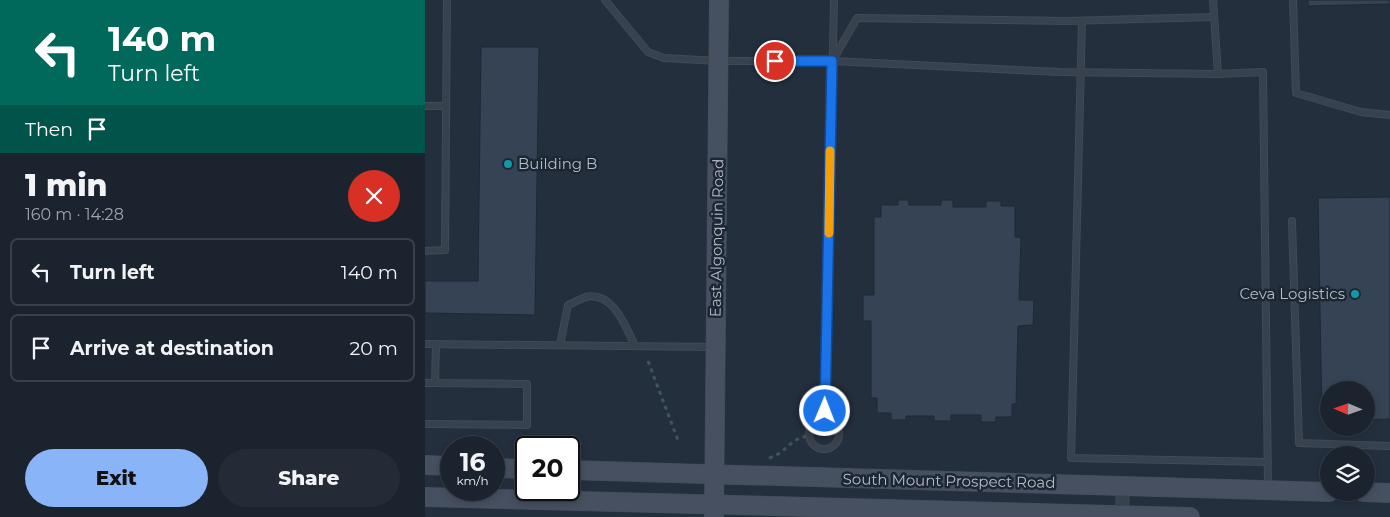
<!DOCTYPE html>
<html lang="en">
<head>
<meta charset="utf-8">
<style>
	body { margin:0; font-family:Montserrat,sans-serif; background:#242b36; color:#f1f3f6; height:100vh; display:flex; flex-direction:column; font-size:19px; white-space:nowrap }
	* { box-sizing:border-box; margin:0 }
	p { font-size:16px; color:#a0a4aa }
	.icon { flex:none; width:28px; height:28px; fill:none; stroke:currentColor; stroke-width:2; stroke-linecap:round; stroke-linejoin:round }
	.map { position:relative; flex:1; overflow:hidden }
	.sheet { display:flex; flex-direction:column; background:#1b232e; width:425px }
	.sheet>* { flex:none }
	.top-card { background:#00695c; color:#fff; overflow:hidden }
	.needle { width:32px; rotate:272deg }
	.buttons { position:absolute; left:895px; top:381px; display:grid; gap:10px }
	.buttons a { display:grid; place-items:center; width:55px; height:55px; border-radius:50%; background:#1b232e; box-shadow:0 2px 8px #0003,0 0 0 1px #39404a; font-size:25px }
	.speed { position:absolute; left:15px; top:436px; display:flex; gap:10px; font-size:25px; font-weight:700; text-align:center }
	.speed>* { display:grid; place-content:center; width:65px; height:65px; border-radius:50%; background:#1b232e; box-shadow:0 2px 8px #0003,0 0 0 1px #39404a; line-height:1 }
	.speed small { font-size:12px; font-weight:400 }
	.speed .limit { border:2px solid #111; border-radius:8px; background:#fff; color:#111 }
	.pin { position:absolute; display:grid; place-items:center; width:42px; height:42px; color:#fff; margin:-21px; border:2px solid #fff; border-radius:50%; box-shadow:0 1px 5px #0007 }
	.me { position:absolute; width:55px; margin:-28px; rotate:1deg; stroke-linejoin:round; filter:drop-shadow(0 0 4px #0008) }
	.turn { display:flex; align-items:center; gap:18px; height:105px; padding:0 25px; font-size:22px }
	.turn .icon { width:65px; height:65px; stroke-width:2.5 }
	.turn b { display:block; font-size:35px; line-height:42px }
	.then { display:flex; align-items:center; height:48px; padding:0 25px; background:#0003; gap:10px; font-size:19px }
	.round { display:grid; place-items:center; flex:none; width:52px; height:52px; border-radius:26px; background:#242b36 }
	.headline { display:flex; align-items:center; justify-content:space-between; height:85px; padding:0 25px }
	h1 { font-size:30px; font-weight:800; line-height:38px }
	.primary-button { display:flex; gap:10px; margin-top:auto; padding:10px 25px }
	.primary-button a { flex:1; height:58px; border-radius:30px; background:#8ab4f8; color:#111; font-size:20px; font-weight:800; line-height:58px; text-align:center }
	.primary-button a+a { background:#242b36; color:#f1f3f6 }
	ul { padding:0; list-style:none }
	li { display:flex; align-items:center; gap:15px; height:68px; margin:0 10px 8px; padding:0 15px; border:2px solid #39404a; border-radius:8px }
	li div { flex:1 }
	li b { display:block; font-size:19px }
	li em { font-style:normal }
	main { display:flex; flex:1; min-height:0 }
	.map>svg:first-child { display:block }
	.building { fill:#364354; stroke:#1f2835 }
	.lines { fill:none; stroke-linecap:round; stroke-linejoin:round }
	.service-casing { stroke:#414a57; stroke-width:8 }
	.minor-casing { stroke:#414a57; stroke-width:14 }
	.secondary-casing { stroke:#414a57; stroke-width:20 }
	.path { stroke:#3f5557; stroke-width:3; stroke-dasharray:4 4; stroke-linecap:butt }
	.service { stroke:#38414e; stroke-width:6 }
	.minor { stroke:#38414e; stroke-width:12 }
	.secondary { stroke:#465061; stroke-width:19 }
	.route-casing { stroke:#114b97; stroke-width:12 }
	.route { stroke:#1a73e8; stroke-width:9 }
	.slow { stroke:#f59e0b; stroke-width:9 }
	.culture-dot { fill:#0f9aa8; stroke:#1d2633; stroke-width:2 }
	.labels { text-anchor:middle; stroke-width:5; stroke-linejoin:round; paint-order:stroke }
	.poi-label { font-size:15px; fill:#b4bcc9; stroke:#1d2633; text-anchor:start }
	.street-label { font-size:15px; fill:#b4bcc9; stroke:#1d2633 }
</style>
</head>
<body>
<main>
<section class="sheet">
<div class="top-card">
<div class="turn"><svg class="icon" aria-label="left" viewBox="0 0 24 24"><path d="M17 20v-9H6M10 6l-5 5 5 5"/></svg><div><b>140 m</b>Turn left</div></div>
<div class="then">Then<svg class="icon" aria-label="arrive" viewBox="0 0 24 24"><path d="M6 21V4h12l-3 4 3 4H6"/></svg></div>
</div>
<div class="headline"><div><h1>1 min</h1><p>160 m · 14:28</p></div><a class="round" style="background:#d93025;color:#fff"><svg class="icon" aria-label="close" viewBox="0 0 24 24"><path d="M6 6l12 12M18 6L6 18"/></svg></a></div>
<ul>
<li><svg class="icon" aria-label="left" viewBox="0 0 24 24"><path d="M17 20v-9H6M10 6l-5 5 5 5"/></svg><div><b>Turn left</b></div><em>140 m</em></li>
<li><svg class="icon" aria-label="arrive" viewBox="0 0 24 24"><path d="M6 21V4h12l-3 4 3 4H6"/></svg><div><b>Arrive at destination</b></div><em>20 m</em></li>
</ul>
<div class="primary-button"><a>Exit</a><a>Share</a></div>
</section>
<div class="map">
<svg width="965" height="517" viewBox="0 0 965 517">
	<rect width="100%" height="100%" fill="#242f3e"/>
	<g class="building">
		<path d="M883 0H965V4L883 6Z"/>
		<path d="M56 47H114L110 315 0 313V281H53Z"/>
		<path d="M965 197V419L941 420V390H904V420L897 421 893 198Z"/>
		<path d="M473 200H483L484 205H516V200H528V207H561V201H576V206H590V237L596 238 594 300H609L608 325 593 326 591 404H587V417H571V422H556V415H526V421H509V416H481V420H466V413H452V398H446V321H438V295H449V217H456V205H473Z"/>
	</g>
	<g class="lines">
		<g class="service-casing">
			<g id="service">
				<path d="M180 0 223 52 239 58 294 61H407L634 72 793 74"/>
				<path d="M788 0 793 74 838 72 843 488"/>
				<path d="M868 0 871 93 936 112 965 115"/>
				<path d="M657 21 646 458 843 462"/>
				<path d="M408 60 432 18 642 21 789 17"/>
				<path d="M0 106H21"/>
				<path d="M867 221 874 443 965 446"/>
				<path d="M0 251 20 250 22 0"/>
				<path d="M0 344 289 347"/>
				<path d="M135 345 143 305C148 303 155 299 161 297 188 291 201 327 210 346"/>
				<path d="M0 383 102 384V425L0 424"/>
				<path d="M10 383 11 344"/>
				<circle cx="399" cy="434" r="15"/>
				<path d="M400 419 409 0"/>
			</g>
		</g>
		<g class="minor-casing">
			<path id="minor" d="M697 517 698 486"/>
		</g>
		<g class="secondary-casing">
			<g id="secondary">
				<path d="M0 465 26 466"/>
				<path d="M69 468 101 469"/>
				<path d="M144 470 904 492"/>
				<path d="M938 492 965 493"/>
				<path d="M0 497 765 517"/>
				<path d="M289 516 294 0"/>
			</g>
		</g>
		<g class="path">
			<path d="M223 361 254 443"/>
			<path d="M344 458C362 453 364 438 384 436"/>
		</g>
		<use href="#service" class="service"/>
		<use href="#minor" class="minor"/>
		<use href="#secondary" class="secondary"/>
	</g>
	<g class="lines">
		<g class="route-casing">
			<path id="route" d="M350 61H407L400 411"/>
		</g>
		<use href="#route" class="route"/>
		<path class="slow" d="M404 233 405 151"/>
	</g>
	<g class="culture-dot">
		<circle cx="83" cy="164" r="5"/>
		<circle cx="930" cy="294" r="5"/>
	</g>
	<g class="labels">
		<g class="poi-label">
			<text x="93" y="169">Building B</text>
			<text x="920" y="299" text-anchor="end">Ceva Logistics</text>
		</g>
		<g class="street-label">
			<text transform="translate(292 238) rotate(-89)" y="5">East Algonquin Road</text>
			<text transform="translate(524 481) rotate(1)" y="5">South Mount Prospect Road</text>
		</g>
	</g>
</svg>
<div class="buttons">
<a><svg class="needle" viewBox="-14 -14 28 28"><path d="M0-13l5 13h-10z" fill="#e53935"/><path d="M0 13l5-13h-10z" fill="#a0a4aa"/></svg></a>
<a><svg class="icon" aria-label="layers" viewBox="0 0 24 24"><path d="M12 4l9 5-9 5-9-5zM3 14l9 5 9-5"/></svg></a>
</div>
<div class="speed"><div>16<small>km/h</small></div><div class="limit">20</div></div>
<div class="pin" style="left:350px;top:61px;background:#d93025"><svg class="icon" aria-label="arrive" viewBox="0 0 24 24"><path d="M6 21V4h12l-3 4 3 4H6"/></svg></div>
<svg class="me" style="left:400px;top:411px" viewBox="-20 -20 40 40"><circle r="17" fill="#1a73e8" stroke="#fff" stroke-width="3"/><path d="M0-11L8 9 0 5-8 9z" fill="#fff"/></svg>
</div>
</main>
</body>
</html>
